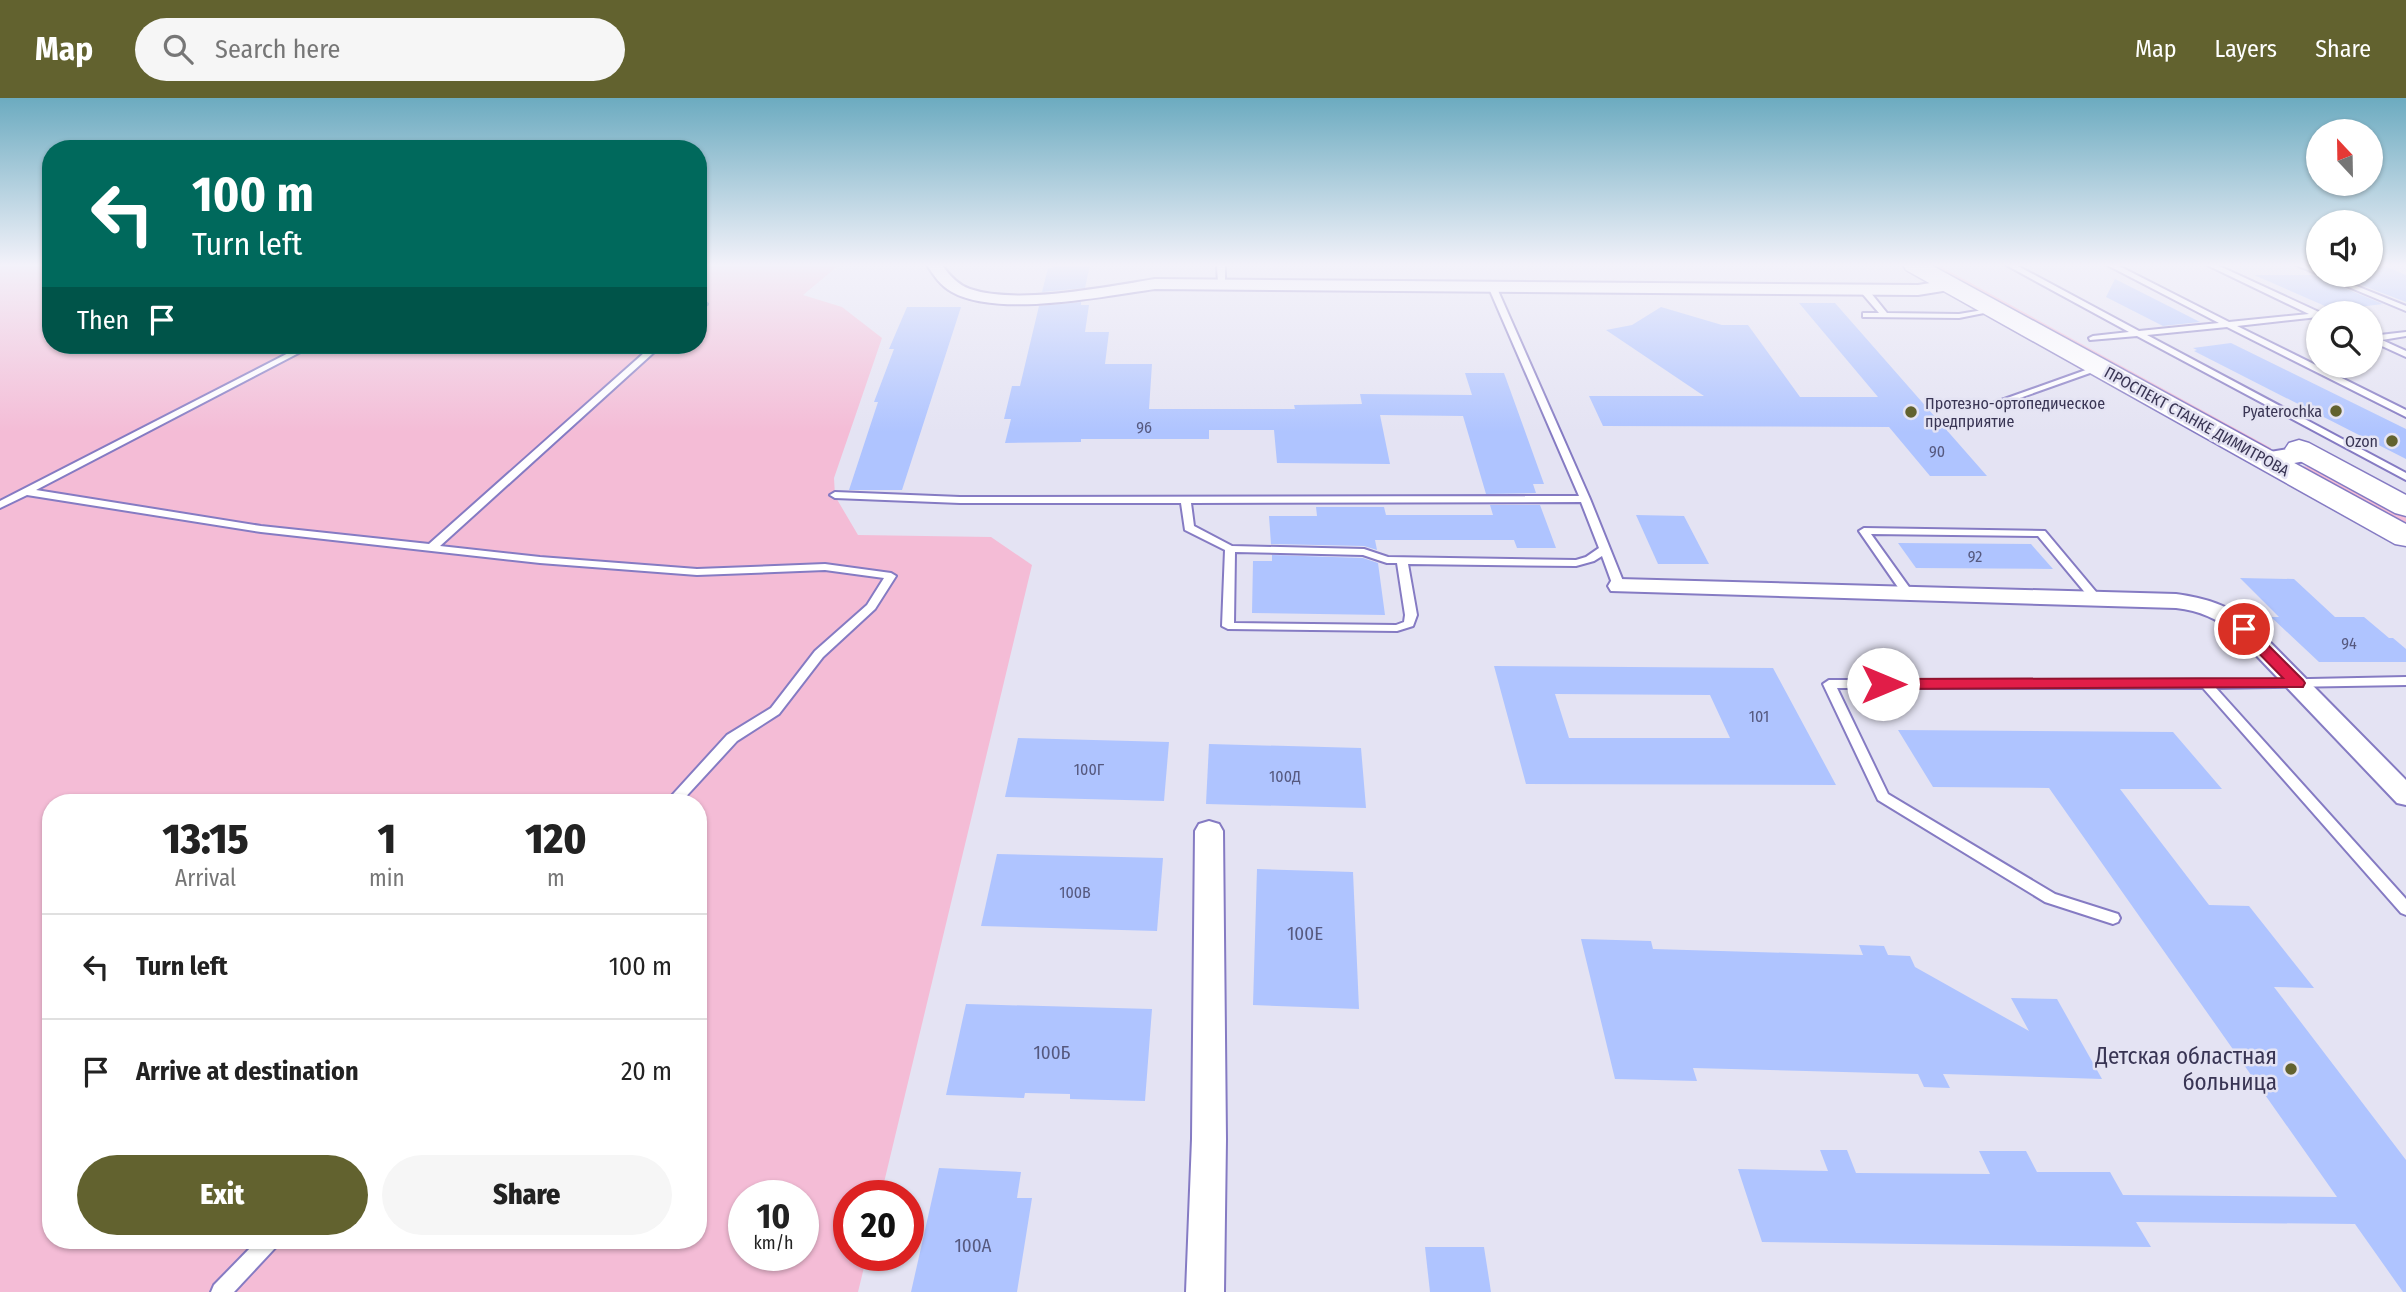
<!DOCTYPE html>
<html lang="en">
<head>
<meta charset="utf-8">
<style>
	body { margin:0; font-family:"Fira Sans Condensed",sans-serif; background:#f6f6f6; color:#222; height:100vh; display:flex; flex-direction:column; font-size:26px; white-space:nowrap }
	* { box-sizing:border-box; margin:0 }
	p { font-size:23px; color:#767676 }
	.icon { flex:none; width:38px; height:38px; fill:none; stroke:currentColor; stroke-width:2; stroke-linecap:round; stroke-linejoin:round }
	.map { position:relative; flex:1; overflow:hidden }
	.side { position:absolute; left:42px; top:696px; width:665px; height:455px; display:flex; flex-direction:column; background:#fff; border-radius:28px; box-shadow:0 2px 5px #0004 }
	.side>* { flex:none }
	.guide { position:absolute; left:42px; top:42px; width:665px; height:214px; border-radius:28px; box-shadow:0 2px 5px #0004; background:#00695c; color:#fff; overflow:hidden }
	.needle { width:46px; rotate:338deg }
	.buttons { position:absolute; left:2306px; top:21px; display:grid; gap:14px }
	.buttons a { display:grid; place-items:center; width:77px; height:77px; border-radius:50%; background:#fff; box-shadow:0 2px 5px #0004; font-size:35px }
	.speed { position:absolute; left:728px; top:1082px; display:flex; gap:14px; font-size:35px; font-weight:700; text-align:center }
	.speed>* { display:grid; place-content:center; width:91px; height:91px; border-radius:50%; background:#fff; box-shadow:0 2px 5px #0004; line-height:1 }
	.speed small { font-size:18px; font-weight:400 }
	.speed .limit { border:10px solid #d22; background:#fff; color:#111 }
	.pin { position:absolute; display:grid; place-items:center; width:60px; height:60px; color:#fff; margin:-30px; border:4px solid #fff; border-radius:50%; box-shadow:0 2px 7px #0007 }
	.me { position:absolute; width:77px; margin:-38px; rotate:90deg; stroke-linejoin:round; filter:drop-shadow(0 0 5px #0008) }
	.turn { display:flex; align-items:center; gap:24px; height:147px; padding:0 35px; font-size:32px }
	.turn .icon { width:91px; height:91px; stroke-width:2.5 }
	.turn b { display:block; font-size:49px; line-height:60px }
	.then { display:flex; align-items:center; height:66px; padding:0 35px; background:#0003; gap:14px; font-size:26px }
	.eta { display:flex; justify-content:space-evenly; align-items:center; height:119px; text-align:center }
	.eta b { font-size:42px; font-weight:800; line-height:49px }
	.primary-button { display:flex; gap:14px; margin-top:auto; padding:14px 35px }
	.primary-button a { flex:1; height:80px; border-radius:42px; background:#62622f; color:#fff; font-size:28px; font-weight:800; line-height:80px; text-align:center }
	.primary-button a+a { background:#f6f6f6; color:#222 }
	ul { padding:0; list-style:none }
	li { display:flex; align-items:center; gap:21px; height:105px; padding:0 35px; border-top:2px solid #e0e0e0 }
	li div { flex:1 }
	li b { display:block; font-size:26px }
	li em { font-style:normal }
	header { display:flex; align-items:center; gap:42px; box-sizing:border-box; height:98px; padding:0 35px; background:#62622f; color:#fff }
	header strong { font-size:33px }
	nav { display:flex; gap:38px; margin-inline-start:auto; font-size:24px }
	.search { width:490px; height:63px; background:#f6f6f6; display:flex; align-items:center; gap:18px; box-sizing:border-box; padding:0 24px; border-radius:38px; color:#767676; font-size:26px }
	.map>svg:first-child { display:block }
	.green { fill:#f4bcd6; fill-rule:evenodd }
	.building { fill:#afc4ff; fill-rule:evenodd }
	.lines { fill:none; stroke-linecap:round; stroke-linejoin:round }
	.lane-casing { stroke:#857bc3; stroke-width:4 }
	.street-casing { stroke:#857bc3; stroke-width:4 }
	.secondary-casing { stroke:#857bc3; stroke-width:4 }
	.primary-casing { stroke:#857bc3; stroke-width:3 }
	.lane { fill:#fff; fill-rule:evenodd }
	.street { fill:#fff; fill-rule:evenodd }
	.secondary { fill:#fff; fill-rule:evenodd }
	.primary { fill:#fff; fill-rule:evenodd }
	.route { fill:#e11d48; stroke:#92132f; stroke-width:2 }
	.poi-dot { fill:#62622f; stroke:#e4e3f3; stroke-width:2.5 }
	.labels { text-anchor:middle; stroke-width:5; stroke-linejoin:round; paint-order:stroke }
	.far-poi-label { font-size:16px; fill:#393554; stroke:#e4e3f3; text-anchor:end }
	.far-street-label { font-size:16px; fill:#393554; stroke:#e4e3f3 }
	.number-label { font-size:16px; fill:#56597f }
	.near-number-label { font-size:19px; fill:#56597f }
	.near-poi-label { font-size:23px; fill:#393554; stroke:#e4e3f3; text-anchor:end }
</style>
</head>
<body>
<header>
<strong>Map</strong>
<div class="search"><svg class="icon" aria-label="search" viewBox="0 0 24 24"><circle cx="10" cy="10" r="6"/><path d="M15 15l6 6"/></svg>Search here</div>
<nav><a>Map</a><a>Layers</a><a>Share</a></nav>
</header>
<div class="map">
<svg width="2406" height="1194" viewBox="0 0 2406 1194">
	<rect width="100%" height="100%" fill="#e4e3f3"/>
	<g class="green">
		<path d="M0 167H51V247H698V167H839L803 197 842 209 882 240 834 380 835 398 858 437 991 439 1032 467 881 1097H849V1157H867L858 1194H0ZM51 705H698V1143H51ZM744 1097H803V1157H744Z"/>
		<path d="M1922 167H1938L2271 350V353Z"/>
		<path d="M2300 368 2313 369 2406 420V431L2297 369Z"/>
	</g>
	<g class="building">
		<path d="M1054 167H1090L1085 190 1042 194 1048 170H1053Z"/>
		<path d="M2371 167H2382L2406 177V204L2335 177H2371Z"/>
		<path d="M2254 177H2313L2383 206 2342 211 2333 207 2325 208Z"/>
		<path d="M2115 181 2200 224 2163 228 2106 199Z"/>
		<path d="M1081 204V207H1089L1085 234H1109L1105 266H1152L1149 311H1295L1294 307 1362 306 1360 296 1472 297 1465 275H1504L1544 386H1533L1536 395 1486 396 1463 318 1380 317 1390 366 1277 365 1274 332H1209V341H1081V344L1005 345 1011 321H1004L1012 288H1020L1039 208Z"/>
		<path d="M1799 205H1835L1987 378H1930L1889 329 1603 328 1589 298H1704L1606 232 1632 227 1661 209 1722 227H1748L1800 299H1878Z"/>
		<path d="M907 209H961L902 392H849L878 304H874L894 251H889Z"/>
		<path d="M2231 245 2406 331V361L2194 253 2197 252 2193 250Z"/>
		<path d="M1490 407H1540L1556 450H1517L1514 442H1375L1377 452 1364 448 1271 446 1269 418H1317L1316 409H1384L1386 417H1493Z"/>
		<path d="M1636 417 1684 418 1709 466H1658Z"/>
		<path d="M1898 445 2031 446 2053 471 1916 470Z"/>
		<path d="M1272 457 1363 460 1378 465 1385 517 1252 515 1253 463H1272Z"/>
		<path d="M2240 480 2294 481 2335 519H2364L2389 540H2393L2406 551V564H2319L2271 519H2279Z"/>
		<path d="M1494 568 1773 570 1836 687 1526 686ZM1555 596 1710 597 1730 640H1569Z"/>
		<path d="M1898 632 2173 634 2222 691H2120L2209 807 2249 808 2314 890 2274 889 2406 1062V1194H2403L2355 1126 2136 1124 2151 1149 1762 1144 1738 1071 1828 1073 1820 1052H1847L1856 1075 1990 1076 1979 1053H2026L2037 1074H2110L2123 1097 2337 1099 2049 690 1933 689Z"/>
		<path d="M1018 640 1169 644 1164 703 1005 699Z"/>
		<path d="M1209 646 1361 650 1366 710 1206 706Z"/>
		<path d="M997 756 1163 760 1157 833 981 828Z"/>
		<path d="M1257 771 1353 774 1359 911 1253 907Z"/>
		<path d="M1581 841 1651 843 1653 851 1863 857 1859 847 1884 848 1888 857 1910 858 1915 869 2029 933 2011 900 2057 901 2102 981 1943 976 1950 990 1924 989 1918 976 1693 970 1697 983 1615 981Z"/>
		<path d="M966 906 1152 911 1145 1003 1070 1001V996L1025 995 1024 1000 946 997Z"/>
		<path d="M939 1070 1021 1074 1017 1100H1032L1017 1194H911Z"/>
		<path d="M1425 1149H1484L1491 1194H1430Z"/>
	</g>
	<g class="lines">
		<g class="lane-casing">
			<g id="lane">
				<path d="M1217 167H1225V188L1218 186Z"/>
				<path d="M2006 167H2016L2139 233 2219 225 2107 167H2117L2229 224 2309 216 2207 167H2217L2321 215H2319L2318 219 2237 228 2406 312V319L2227 229 2147 237 2406 375V382L2137 238 2090 242 2089 240 2093 238 2129 234Z"/>
				<path d="M2296 167H2307L2319 172V177H2329L2406 208V213Z"/>
				<path d="M1489 186 1496 188 1590 401 1625 488 1623 490 1619 491 1613 488 1602 458 1594 463 1576 468 1408 466 1417 517 1413 528 1397 533 1228 531 1222 528 1225 452 1185 432 1181 405H960L835 400 830 397 835 394 960 399 1579 398 1488 188ZM1581 404 1599 450 1586 459 1576 462 1388 459 1364 451 1232 448 1194 428 1191 405ZM1235 454 1363 457 1387 465H1397L1405 517 1404 524 1396 527 1234 525Z"/>
				<path d="M1860 189H1866L1887 215 1959 216 1995 210 1999 212 1959 220 1866 219H1863V215H1879L1860 193Z"/>
				<path d="M703 204 707 206 698 212V206Z"/>
				<path d="M2406 234V238L2382 242 2406 253V259L2371 243V238Z"/>
				<path d="M304 247H314L36 392 261 428 429 446 653 247H662L440 448 540 459 697 471 825 466 891 475 896 478 875 511 823 559 779 616 737 643 680 705H665L727 637 771 610 815 553 867 507 884 480 825 472 697 477 540 465 261 434 27 397 0 410V403Z"/>
				<path d="M2097 268 2104 270 2000 307 1993 305Z"/>
				<path d="M1864 430 2045 433 2102 501 2100 503H2092L2038 438 1871 436 1914 496 1912 498H1904L1859 433Z"/>
				<path d="M2406 579V587L2216 590 2406 801V817L2401 815 2203 590H1837L1888 696 2055 796 2118 816 2120 820 2118 824 2113 826 2045 804 1878 702 1823 586 1829 582H2267Z"/>
				<path d="M257 1143H278L276 1149 234 1194H211L214 1187Z"/>
			</g>
		</g>
		<g class="street-casing">
			<g id="street">
				<path d="M927 167H942C949 177 958 187 970 191 1017 207 1106 189 1155 181L1918 187 1949 182 1957 187 1949 192 1918 197 1155 191C1104 198 998 220 952 194 941 188 934 178 927 167Z"/>
				<path d="M1619 481 2176 496C2205 500 2229 507 2252 526L2406 682V707L2397 705 2236 536C2217 520 2200 513 2176 510L1611 493 1608 488 1611 483Z"/>
				<path d="M1209 723 1219 726 1223 733 1226 1041 1224 1194H1186L1192 1041 1195 733 1199 726Z"/>
			</g>
		</g>
		<g class="secondary-casing">
			<path id="secondary" d="M2307 348 2316 351 2320 356 2316 361 2267 370 2258 368 2254 362 2258 356Z"/>
		</g>
		<g class="primary-casing">
			<g id="primary">
				<path d="M1903 167H1931L2406 426V448L2395 446 1906 172Z"/>
				<path d="M2299 342 2309 345 2406 397V418L2395 415 2289 357 2285 351 2289 345Z"/>
			</g>
		</g>
		<use href="#lane" class="lane"/>
		<use href="#street" class="street"/>
		<use href="#secondary" class="secondary"/>
		<use href="#primary" class="primary"/>
	</g>
	<linearGradient id="sky" x2="0" y2="1"><stop stop-color="#6cabc0"/><stop offset="0.5" stop-color="#f3f2fa"/><stop offset="1" stop-color="#f3f2fa" stop-opacity="0"/></linearGradient>
	<rect width="2406" height="334" fill="url(#sky)"/>
	<path class="route" d="M2244 527 2249 528 2303 582 2305 585 2303 589 1883 591 1875 586 1883 581 2283 580 2239 535 2237 531 2239 528Z"/>
	<g class="poi-dot">
		<circle cx="2336" cy="313" r="7"/>
		<circle cx="1911" cy="314" r="7"/>
		<circle cx="2392" cy="343" r="7"/>
		<circle cx="2291" cy="971" r="7"/>
	</g>
	<g class="labels">
		<g class="far-poi-label">
			<text x="1925" y="311" text-anchor="start">Протезно-ортопедическое<tspan x="1925" dy="18">предприятие</tspan></text>
			<text x="2322" y="319">Pyaterochka</text>
			<text x="2378" y="349">Ozon</text>
		</g>
		<g class="far-street-label">
			<text transform="translate(2197 323) rotate(29)" y="6">ПРОСПЕКТ СТАНКЕ ДИМИТРОВА</text>
		</g>
		<g class="number-label">
			<text x="1144" y="335">96</text>
			<text x="1937" y="359">90</text>
			<text x="1975" y="464">92</text>
			<text x="2349" y="551">94</text>
			<text x="1759" y="624">101</text>
			<text x="1089" y="677">100Г</text>
			<text x="1285" y="684">100Д</text>
			<text x="1075" y="800">100В</text>
		</g>
		<g class="near-number-label">
			<text x="1305" y="842">100Е</text>
			<text x="1052" y="961">100Б</text>
			<text x="973" y="1154">100А</text>
		</g>
		<g class="near-poi-label">
			<text x="2277" y="966">Детская областная<tspan x="2277" dy="26">больница</tspan></text>
		</g>
	</g>
</svg>
<div class="buttons">
<a><svg class="needle" viewBox="-14 -14 28 28"><path d="M0-13l5 13h-10z" fill="#e53935"/><path d="M0 13l5-13h-10z" fill="#767676"/></svg></a>
<a><svg class="icon" aria-label="sound" viewBox="0 0 24 24"><path d="M4 9h4l5-4v14l-5-4H4zM17 9q2 3 0 6"/></svg></a>
<a><svg class="icon" aria-label="search" viewBox="0 0 24 24"><circle cx="10" cy="10" r="6"/><path d="M15 15l6 6"/></svg></a>
</div>
<div class="speed"><div>10<small>km/h</small></div><div class="limit">20</div></div>
<div class="pin" style="left:2244px;top:531px;background:#d93025"><svg class="icon" aria-label="arrive" viewBox="0 0 24 24"><path d="M6 21V4h12l-3 4 3 4H6"/></svg></div>
<svg class="me" style="left:1883px;top:586px" viewBox="-20 -20 40 40"><circle r="19" fill="#fff"/><path d="M0-13L10 11 0 6-10 11z" fill="#e11d48"/></svg>
<div class="guide">
<div class="turn"><svg class="icon" aria-label="left" viewBox="0 0 24 24"><path d="M17 20v-9H6M10 6l-5 5 5 5"/></svg><div><b>100 m</b>Turn left</div></div>
<div class="then">Then<svg class="icon" aria-label="arrive" viewBox="0 0 24 24"><path d="M6 21V4h12l-3 4 3 4H6"/></svg></div>
</div>
<section class="side">
<div class="eta">
<div><b>13:15</b><p>Arrival</p></div>
<div><b>1</b><p>min</p></div>
<div><b>120</b><p>m</p></div>
</div>
<ul>
<li><svg class="icon" aria-label="left" viewBox="0 0 24 24"><path d="M17 20v-9H6M10 6l-5 5 5 5"/></svg><div><b>Turn left</b></div><em>100 m</em></li>
<li><svg class="icon" aria-label="arrive" viewBox="0 0 24 24"><path d="M6 21V4h12l-3 4 3 4H6"/></svg><div><b>Arrive at destination</b></div><em>20 m</em></li>
</ul>
<div class="primary-button"><a>Exit</a><a>Share</a></div>
</section>
</div>
</body>
</html>
